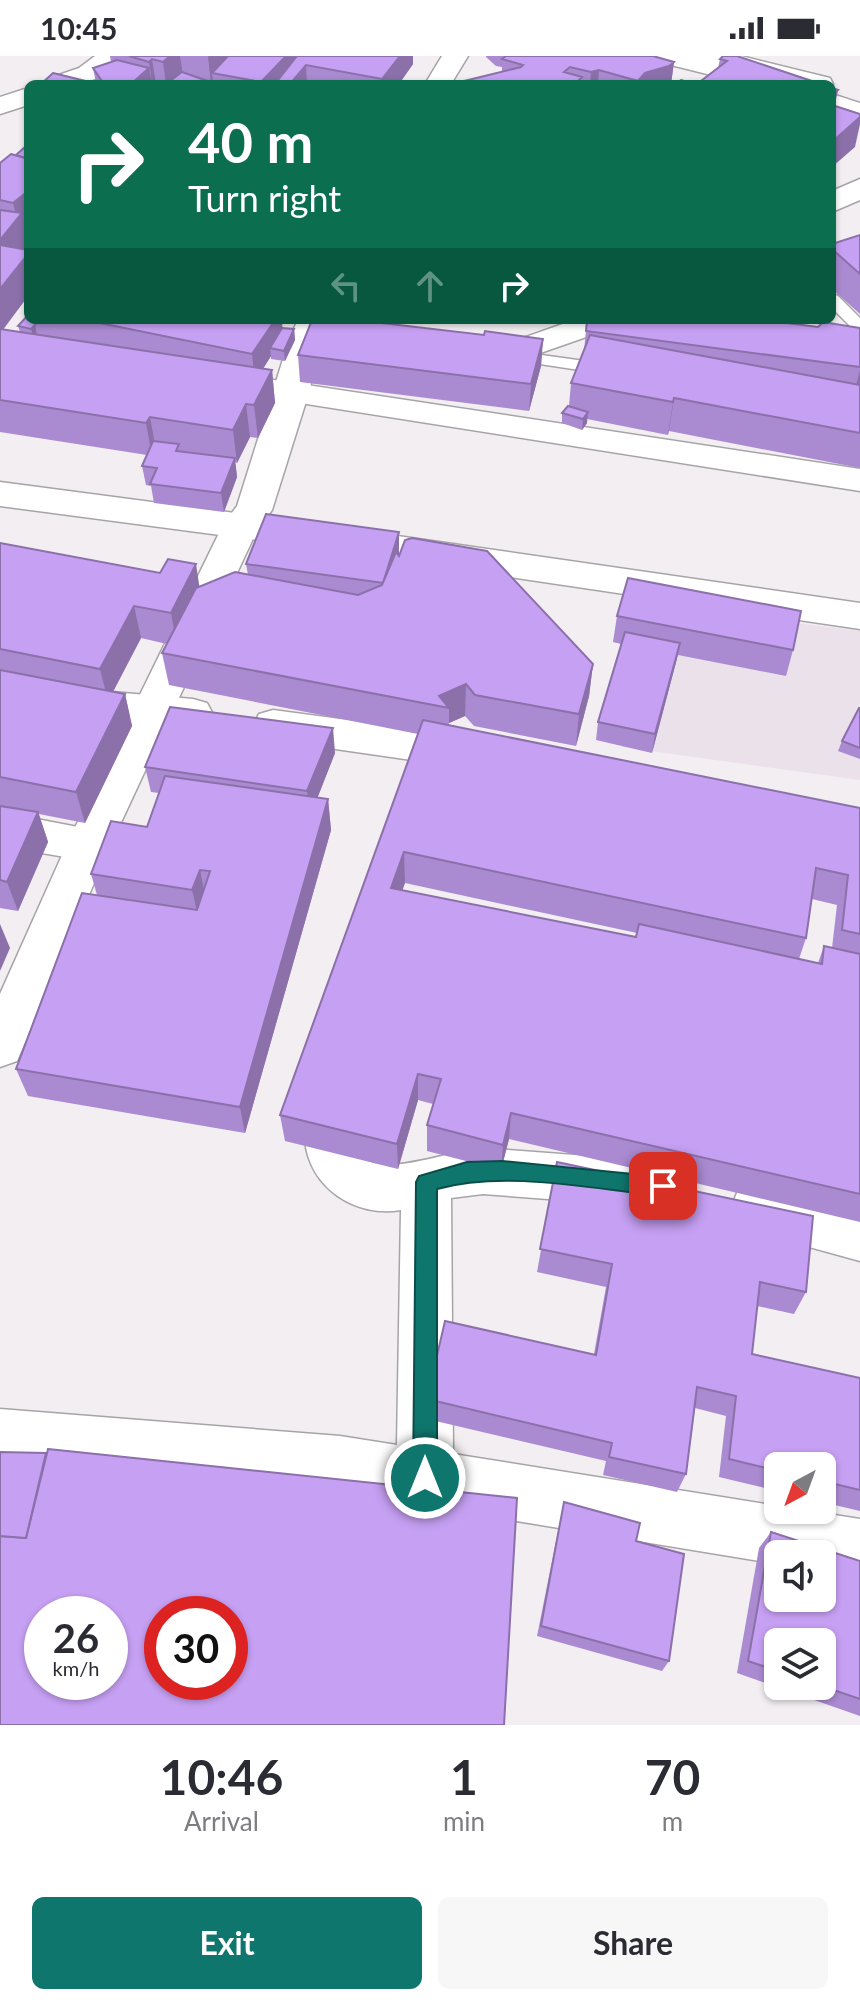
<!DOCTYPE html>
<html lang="en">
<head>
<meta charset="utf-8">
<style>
	body { margin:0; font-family:Lato,sans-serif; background:#f7f7f7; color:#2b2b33; height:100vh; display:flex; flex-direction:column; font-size:30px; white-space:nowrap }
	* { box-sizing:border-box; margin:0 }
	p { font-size:26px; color:#7c7c81 }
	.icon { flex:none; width:44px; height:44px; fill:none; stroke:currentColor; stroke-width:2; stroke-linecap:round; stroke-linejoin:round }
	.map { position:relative; height:1669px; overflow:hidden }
	.panel { display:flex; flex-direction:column; background:#fff; flex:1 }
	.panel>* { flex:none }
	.banner { position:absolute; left:24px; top:24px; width:812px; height:244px; border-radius:12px; box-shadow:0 2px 6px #0004; background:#0b6e4f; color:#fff; overflow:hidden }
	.needle { width:52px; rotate:221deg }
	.tools { position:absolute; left:764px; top:1396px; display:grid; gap:16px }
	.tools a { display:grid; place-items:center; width:72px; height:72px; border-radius:12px; background:#fff; box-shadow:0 2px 6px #0004; font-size:40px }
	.speed { position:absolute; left:24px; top:1540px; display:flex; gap:16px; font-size:40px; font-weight:700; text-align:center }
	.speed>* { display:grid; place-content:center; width:104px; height:104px; border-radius:50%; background:#fff; box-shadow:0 2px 6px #0004; line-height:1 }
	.speed small { font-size:20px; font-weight:400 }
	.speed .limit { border:12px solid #d22; background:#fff; color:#111 }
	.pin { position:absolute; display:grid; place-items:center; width:68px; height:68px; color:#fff; margin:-34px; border-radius:16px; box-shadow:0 4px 12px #0006 }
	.me { position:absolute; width:88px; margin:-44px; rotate:0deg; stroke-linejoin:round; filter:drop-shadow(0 0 6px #0008) }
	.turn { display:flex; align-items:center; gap:28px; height:168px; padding:0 32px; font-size:36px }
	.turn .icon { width:104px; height:104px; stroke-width:2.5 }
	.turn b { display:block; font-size:56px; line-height:68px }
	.lanes { display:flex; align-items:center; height:76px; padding:0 32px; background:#0003; justify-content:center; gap:40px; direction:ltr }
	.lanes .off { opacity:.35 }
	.eta { display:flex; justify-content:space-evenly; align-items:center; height:136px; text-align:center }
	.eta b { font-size:48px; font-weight:700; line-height:56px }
	.primary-button { display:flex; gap:16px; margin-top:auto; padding:16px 32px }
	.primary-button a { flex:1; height:92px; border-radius:12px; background:#0f766e; color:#fff; font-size:32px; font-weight:700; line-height:92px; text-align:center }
	.primary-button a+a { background:#f7f7f7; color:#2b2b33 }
	.status { display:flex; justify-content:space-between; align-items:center; height:56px; padding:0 40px; background:#fff; direction:ltr }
	.status svg { height:22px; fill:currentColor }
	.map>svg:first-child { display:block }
	.built { fill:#ebe1ea }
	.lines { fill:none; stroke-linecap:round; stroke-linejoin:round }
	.service-casing { stroke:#a7a4a7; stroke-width:3 }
	.minor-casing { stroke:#a7a4a7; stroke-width:3 }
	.tertiary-casing { stroke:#a7a4a7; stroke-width:3 }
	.service { fill:#fff; fill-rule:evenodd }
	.minor { fill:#fff; fill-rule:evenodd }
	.tertiary { fill:#fff; fill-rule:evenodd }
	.wall { fill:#aa8ad1; fill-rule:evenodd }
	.shaded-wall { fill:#8b70aa }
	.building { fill:#c6a0f3; stroke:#8b70aa; stroke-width:2; fill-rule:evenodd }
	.route { fill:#0f766e; stroke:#0a4d48; stroke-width:2 }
</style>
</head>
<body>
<div class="status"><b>10:45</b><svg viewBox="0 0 49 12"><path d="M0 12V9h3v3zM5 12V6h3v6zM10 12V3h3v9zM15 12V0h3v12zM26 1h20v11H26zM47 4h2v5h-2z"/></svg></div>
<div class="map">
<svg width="860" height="1669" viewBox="0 0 860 1669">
	<rect width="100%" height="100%" fill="#f2eef2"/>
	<path class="built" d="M642 548 860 575V724L622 691Z"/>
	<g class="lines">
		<g class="service-casing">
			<g id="service">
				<path d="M832 238 838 240 860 262V276L854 274 832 252Z"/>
				<path d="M513 295 606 308 614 313 606 318 507 303 505 300Z"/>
			</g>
		</g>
		<g class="minor-casing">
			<g id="minor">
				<path d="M95 0H125C106 28 77 28 47 28L50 22 79 12Z"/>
				<path d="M28 32V49L0 58V41Z"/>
				<path d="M860 123V144L832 156V135Z"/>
				<path d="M574 264H620L615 271 506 309 473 304 469 297 473 290 485 287 503 289Z"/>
				<path d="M248 320 860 413V435L236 337 231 330 236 323Z"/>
				<path d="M0 426 273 462 860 547V573L273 486 0 450Z"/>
				<path d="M0 621 66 632 193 643 207 647 213 658 207 669 193 673 66 662 0 651Z"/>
				<path d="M273 654 474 681 489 686 495 697 489 708 474 713 273 684 259 680 253 669 259 658Z"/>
				<path d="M0 756 104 776 111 788 104 800 89 805 0 790Z"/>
				<path d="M336 1017 353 1023C366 1050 346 1066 355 1090 369 1131 452 1092 483 1092L614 1102 632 1109 639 1125 632 1141 614 1148 483 1138 451 1142 453 1398 778 1450V1454H803L860 1463V1521L822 1515V1498H778V1508L340 1436 0 1409V1353L340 1380 397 1389 401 1154C356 1162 309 1132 305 1084 303 1064 310 1041 319 1023Z"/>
				<path d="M755 1130 860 1157V1205L737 1171 730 1154 737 1137Z"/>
			</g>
		</g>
		<g class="tertiary-casing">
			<g id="tertiary">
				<path d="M442 0H468L451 28H425Z"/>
				<path d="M655 0H741L830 22 833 28H788L748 18 744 23 735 25 659 6Z"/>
				<path d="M832 38 860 47V65L832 56Z"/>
				<path d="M298 264H330L322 281 309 336 272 454 257 474 111 788 17 1005 0 1011V938L67 788 223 469 237 450 290 281Z"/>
			</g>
		</g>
		<use href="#service" class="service"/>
		<use href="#minor" class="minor"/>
		<use href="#tertiary" class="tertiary"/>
	</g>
	<g class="wall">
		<path d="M110 0H413V8L399 28H41L96 27 93 12 111 6Z"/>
		<path d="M486 0H653L674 6 671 28H464V25L502 16V11L496 10 486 1Z"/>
		<path d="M720 3 821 28 718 12Z"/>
		<path d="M28 92V166L25 169 28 185V191L26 193 28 194V240L3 274 20 276 18 270 28 264H282V272L294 273 295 284 285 305 271 303V300L263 313 272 314 275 347 258 382 250 381 237 407 235 406 237 421 224 456 154 447 151 430 146 429 142 410 147 399 0 376V107Z"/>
		<path d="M860 179V258L832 233V188Z"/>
		<path d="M587 264 860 272V412L669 375 668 379 587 363V367L582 374 562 367V357L569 350 571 327 584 295Z"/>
		<path d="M484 279 543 283 541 310 529 355 300 326 298 299Z"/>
		<path d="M0 487 200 530 248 519 246 508 399 500 593 608 589 640 576 690 474 670 465 660 449 667V669L860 752V1166L509 1083 501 1114 427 1095V1069L433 1048 418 1044 398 1113 285 1085 280 1059 418 678 169 629 162 597 167 588 141 582 113 636 125 638 132 670 85 767 39 758 48 786 18 855 0 852ZM405 827 637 877 636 881 402 834ZM812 843 837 849 832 892 824 890 818 907 799 903 806 882Z"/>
		<path d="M617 560 793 594 786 620 678 599 652 697 596 684 598 666 621 588 613 586Z"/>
		<path d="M860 652V703L838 695 842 685Z"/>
		<path d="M335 697 317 742 328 743 331 774 245 1077 28 1040 16 1013 97 839 91 818 147 771 159 737 151 736 145 711Z"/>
		<path d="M557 1106 806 1236 794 1258 757 1250 752 1298 860 1322V1455L822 1446V1410H778V1435L719 1421 726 1360 695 1352 686 1418 677 1436 603 1419 606 1405 427 1363V1343L594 1298 606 1231 537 1216Z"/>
		<path d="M564 1446 636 1485 669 1605 662 1615 537 1580 561 1460Z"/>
		<path d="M771 1476 860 1505V1660L737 1617 759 1492ZM778 1586 822 1630H778Z"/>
	</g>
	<g class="shaded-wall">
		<path d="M170 0H180L183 19 166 28 163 6Z"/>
		<path d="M209 0H245L212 17 213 25 211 27 208 1Z"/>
		<path d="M286 0H304L279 28H261V26Z"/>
		<path d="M400 0H413V8L399 28H383L382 23Z"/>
		<path d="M152 3 156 28H152L149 6Z"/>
		<path d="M674 6 671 28H637L638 25 645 17Z"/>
		<path d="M306 9 307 28H290Z"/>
		<path d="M149 12 152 28H131Z"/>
		<path d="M599 14 598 28H590L591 16Z"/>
		<path d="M838 34 832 62V39Z"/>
		<path d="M860 61V68L855 91 832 111V86Z"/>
		<path d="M28 135V166L25 169 28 185V191L4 221 0 203V184L17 163 13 147Z"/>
		<path d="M28 198V240L0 277V233Z"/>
		<path d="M275 264H282L283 282 270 292 271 300 255 325 252 298Z"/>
		<path d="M35 269 37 279 34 283 31 273Z"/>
		<path d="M294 273 295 284 285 305 284 295Z"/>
		<path d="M543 283 541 310 529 355 531 328Z"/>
		<path d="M272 314 275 347 258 382 254 349Z"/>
		<path d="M860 314V337L854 338Z"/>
		<path d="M674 342 669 375 668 379 673 346Z"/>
		<path d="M246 348 250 381 237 407 233 374Z"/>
		<path d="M588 356 587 367 582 374 583 363Z"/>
		<path d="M150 361 156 394 152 400 146 367Z"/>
		<path d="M235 402 237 421 224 456 221 437Z"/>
		<path d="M399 476V503L383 527Z"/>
		<path d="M196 508 201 541 177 590 171 557Z"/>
		<path d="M134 550 141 582 108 645 100 613Z"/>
		<path d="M680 587 676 606 652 697 655 678Z"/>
		<path d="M593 608 589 640 576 690 579 658Z"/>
		<path d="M466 628 465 660 449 667V652L439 640Z"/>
		<path d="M125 638 132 670 85 767 76 736Z"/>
		<path d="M333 672 335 697 310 761 307 735Z"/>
		<path d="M328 743 331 774 245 1077 240 1051Z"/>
		<path d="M38 756 48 786 18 855 7 826Z"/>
		<path d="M404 796 405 827 392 862 391 832Z"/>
		<path d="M200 814 206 844 199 864 192 834Z"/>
		<path d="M0 868 10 892 0 915Z"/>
		<path d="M418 1018V1044L398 1113 397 1088Z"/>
		<path d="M511 1057 509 1083 501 1114 503 1089Z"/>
	</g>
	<g class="building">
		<path d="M129 0H170L163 6 152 3 149 6Z"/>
		<path d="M228 0H286L261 26 212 17Z"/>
		<path d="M297 0H400L382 23 306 9 290 28H275Z"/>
		<path d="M506 0H653L674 6 669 10 645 17 638 25 599 14 591 16 570 11 564 16 582 21 575 28H468L464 25 521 11 523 9 502 3Z"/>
		<path d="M723 0H737L821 28H697L727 5 720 3Z"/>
		<path d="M117 4 149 12 131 28H104L93 12Z"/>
		<path d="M182 16 216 28H166Z"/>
		<path d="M53 17 98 28H41Z"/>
		<path d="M681 24 694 28H675Z"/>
		<path d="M832 32 838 34 832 39Z"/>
		<path d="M832 49 860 58V61L832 86Z"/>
		<path d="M25 91 28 92V103L16 99Z"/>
		<path d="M11 98 28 103V135L13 147 0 144V107Z"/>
		<path d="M0 154 22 157 0 184Z"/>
		<path d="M860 179V218L832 193V188Z"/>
		<path d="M0 189 28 194V198L0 233Z"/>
		<path d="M28 259V264H34L35 269 31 273 18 270Z"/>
		<path d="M85 264H275L252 298Z"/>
		<path d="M312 264H356L484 279 485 275 543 283 531 328 298 299Z"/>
		<path d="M587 264H763L818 271 823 266 860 272V311L586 275Z"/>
		<path d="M282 272 294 273 284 295 270 292Z"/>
		<path d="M0 273 272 314 254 349 246 348 233 374 150 361 146 367 0 344Z"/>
		<path d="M590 279 860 329V377L674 342 673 346 571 327Z"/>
		<path d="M568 350 588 356 583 363 562 357Z"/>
		<path d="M153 385 179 388 176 395 235 402 221 437 150 428 157 412 142 410Z"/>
		<path d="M266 458 399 476 383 527 246 508Z"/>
		<path d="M412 482 487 495 593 608 579 658 475 639 466 628 439 640 449 652 162 597 196 532 235 516 358 539 382 529 396 496 399 500 405 484Z"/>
		<path d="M0 487 160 517 168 503 196 508 171 557 134 550 100 613 0 593Z"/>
		<path d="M628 522 801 555 793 594 617 560Z"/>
		<path d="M625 576 680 587 655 678 598 666Z"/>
		<path d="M0 614 125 638 76 736 0 721Z"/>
		<path d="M170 651 333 672 307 735 145 711Z"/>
		<path d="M859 652H860V692L842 685Z"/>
		<path d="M423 664 860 752V878L842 874 848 819 816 812 806 882 404 796 391 832 636 881 639 868 822 908 824 890 860 898V1138L511 1057 503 1089 427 1069 441 1023 418 1018 397 1088 280 1059Z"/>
		<path d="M165 720 328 743 240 1051 16 1013 82 837 197 854 210 815 200 814 192 834 91 818 111 765 147 771Z"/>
		<path d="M0 750 38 756 7 826 0 824Z"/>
		<path d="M557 1106 813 1160 806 1236 760 1226 752 1298 860 1322V1434L822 1425V1410H778V1415L729 1403 736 1340 697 1331 686 1418 609 1401 612 1387 427 1343 445 1265 596 1299 612 1208 540 1193Z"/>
		<path d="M48 1393 517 1442 504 1669H0V1480L26 1482ZM42 1558H110V1626H42ZM162 1558H230V1626H162Z"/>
		<path d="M0 1396 46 1397 26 1482 0 1480Z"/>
		<path d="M564 1446 640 1467 636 1485 684 1498 669 1605 541 1570Z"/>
		<path d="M771 1476 860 1505V1643L822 1630V1586H778V1615L748 1605ZM778 1498H822V1542H778Z"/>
	</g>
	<path class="route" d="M502 1105 663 1121 671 1123 674 1130 671 1137 663 1140C591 1133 507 1114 437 1133V1422L433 1430 425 1434 417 1430 413 1422 416 1126 419 1120 467 1106Z"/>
</svg>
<div class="tools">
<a><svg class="needle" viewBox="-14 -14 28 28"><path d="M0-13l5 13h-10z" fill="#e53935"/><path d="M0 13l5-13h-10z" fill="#7c7c81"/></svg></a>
<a><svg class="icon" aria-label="sound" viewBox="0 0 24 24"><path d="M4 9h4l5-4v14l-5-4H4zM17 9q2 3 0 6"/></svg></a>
<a><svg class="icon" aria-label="layers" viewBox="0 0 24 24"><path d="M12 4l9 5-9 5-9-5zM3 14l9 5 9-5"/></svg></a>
</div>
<div class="speed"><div>26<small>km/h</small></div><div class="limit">30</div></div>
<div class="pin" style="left:663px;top:1130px;background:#d93025"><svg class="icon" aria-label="arrive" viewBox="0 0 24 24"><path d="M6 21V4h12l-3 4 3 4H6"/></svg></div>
<svg class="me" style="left:425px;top:1422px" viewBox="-20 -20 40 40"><circle r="17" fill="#0f766e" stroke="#fff" stroke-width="3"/><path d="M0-11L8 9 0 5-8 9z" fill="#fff"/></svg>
<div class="banner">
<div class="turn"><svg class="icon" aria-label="right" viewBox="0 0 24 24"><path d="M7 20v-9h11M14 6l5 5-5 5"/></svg><div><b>40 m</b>Turn right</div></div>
<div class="lanes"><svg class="icon off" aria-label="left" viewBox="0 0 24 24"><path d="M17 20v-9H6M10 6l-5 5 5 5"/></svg><svg class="icon off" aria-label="ahead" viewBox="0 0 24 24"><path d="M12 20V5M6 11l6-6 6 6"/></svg><svg class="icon" aria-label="right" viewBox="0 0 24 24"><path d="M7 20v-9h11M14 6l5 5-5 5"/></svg></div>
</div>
</div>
<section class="panel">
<div class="eta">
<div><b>10:46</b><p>Arrival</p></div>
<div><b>1</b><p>min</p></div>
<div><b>70</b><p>m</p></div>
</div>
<div class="primary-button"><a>Exit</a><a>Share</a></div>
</section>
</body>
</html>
